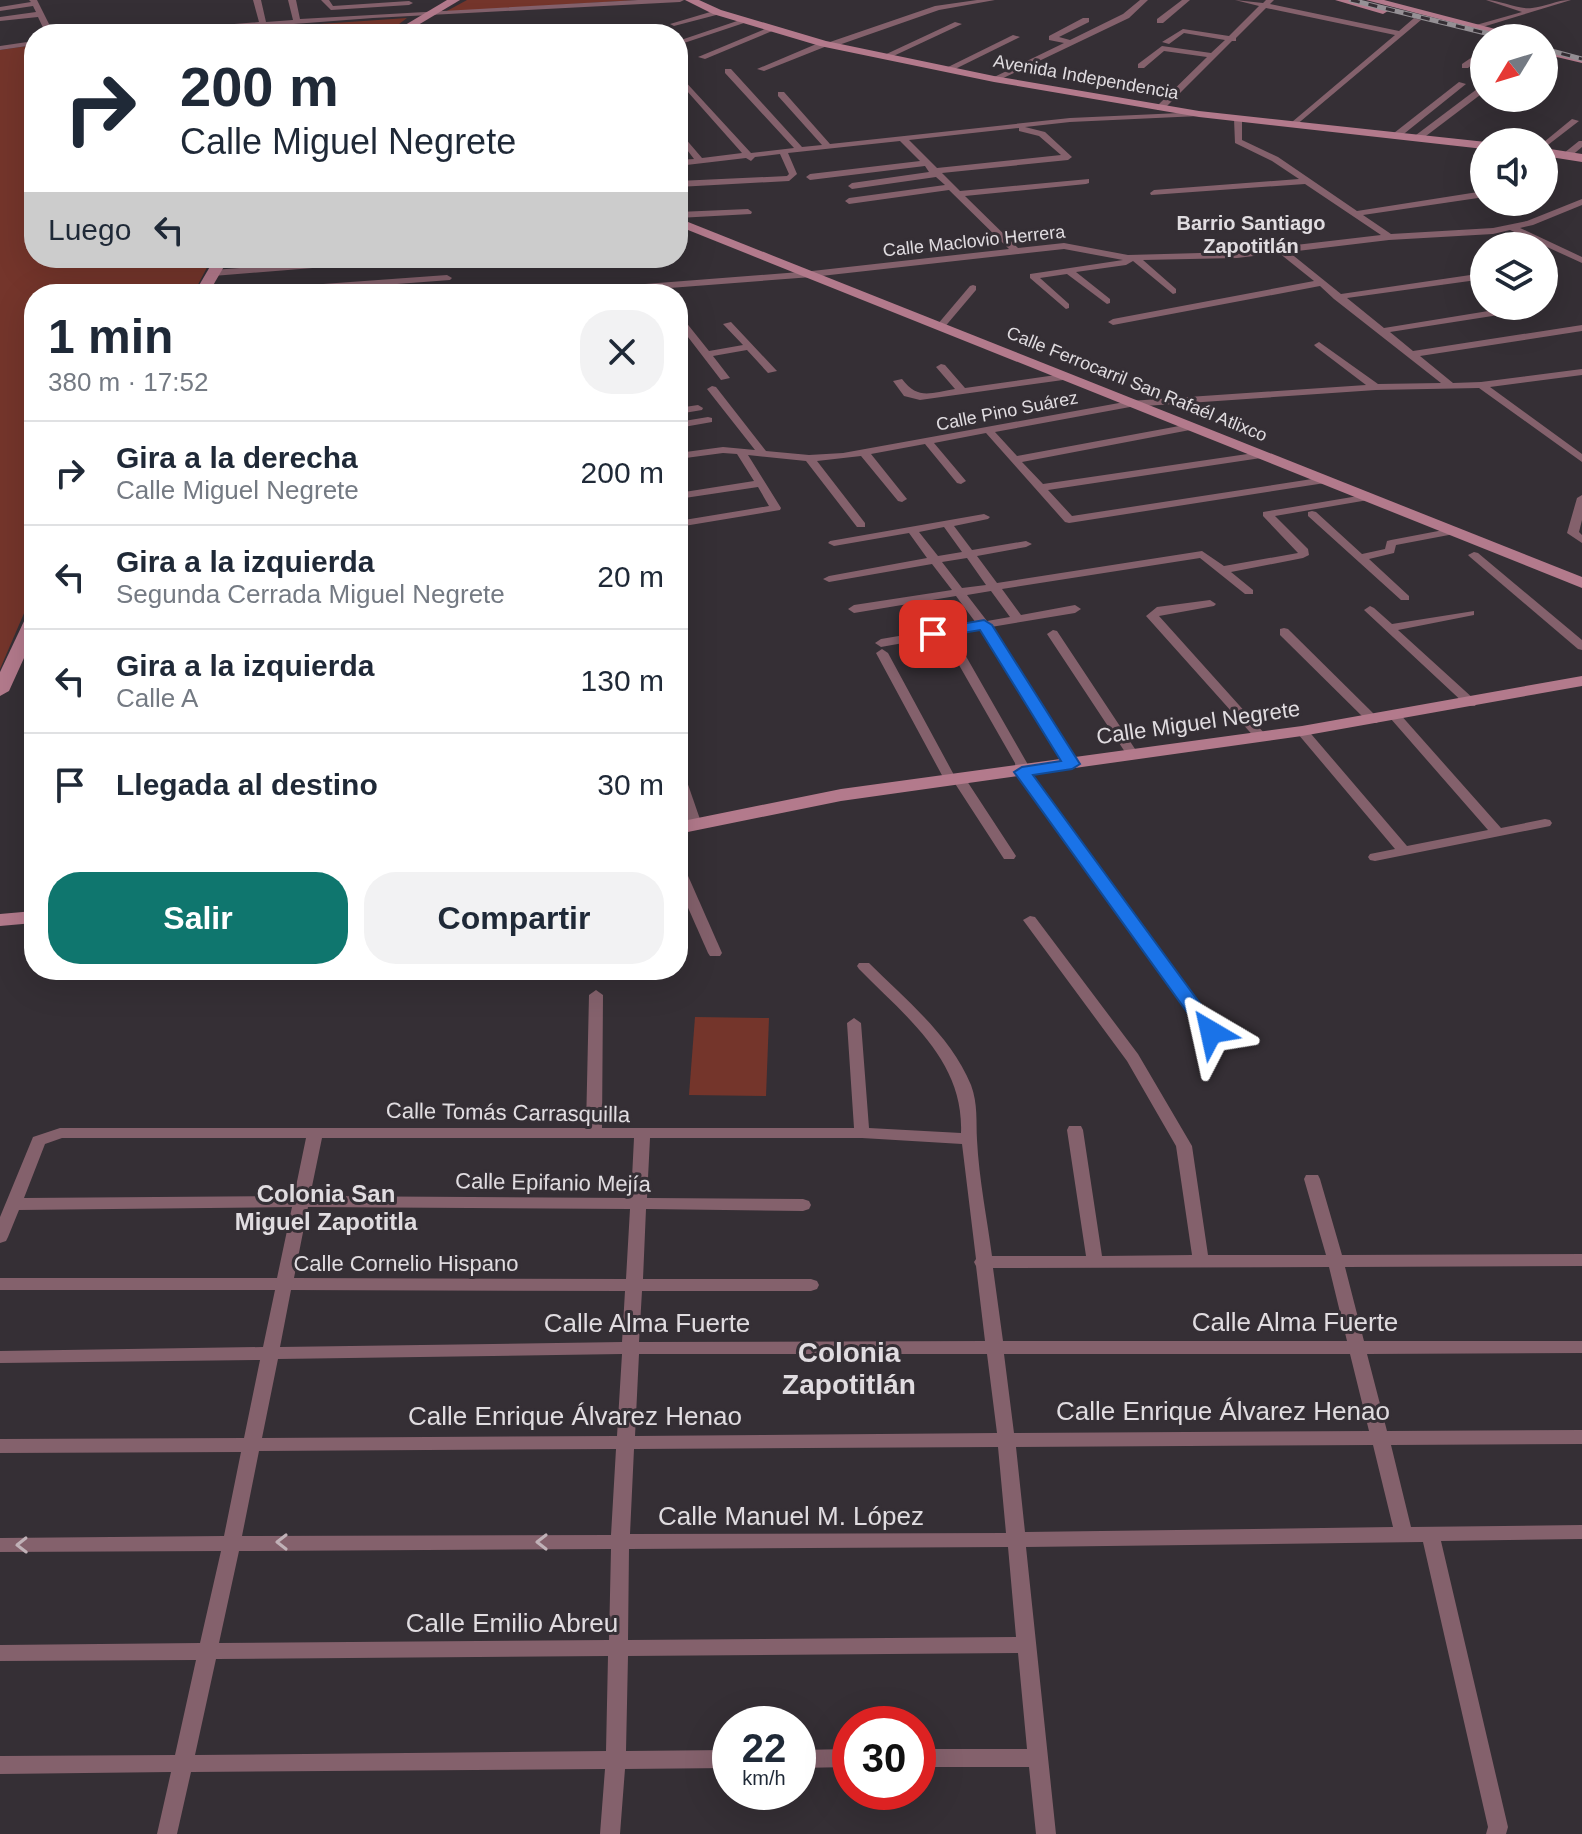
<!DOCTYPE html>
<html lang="es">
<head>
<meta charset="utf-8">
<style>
	body { margin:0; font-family:Arial,sans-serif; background:#f2f2f3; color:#1f2937; height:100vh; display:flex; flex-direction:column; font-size:30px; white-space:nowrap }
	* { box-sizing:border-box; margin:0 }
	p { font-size:26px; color:#747a83 }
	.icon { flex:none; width:44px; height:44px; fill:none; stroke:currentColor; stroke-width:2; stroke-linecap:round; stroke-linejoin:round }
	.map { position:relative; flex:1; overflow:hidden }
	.panel { position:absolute; left:24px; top:284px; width:664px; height:696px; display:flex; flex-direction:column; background:#fff; border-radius:32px; box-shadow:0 8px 32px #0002 }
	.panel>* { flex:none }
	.banner { position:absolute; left:24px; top:24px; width:664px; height:244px; border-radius:32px; box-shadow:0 8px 32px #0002; background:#fff; color:#1f2937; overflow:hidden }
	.needle { width:52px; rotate:232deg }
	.buttons { position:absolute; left:1470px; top:24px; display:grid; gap:16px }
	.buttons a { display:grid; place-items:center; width:88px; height:88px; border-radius:50%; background:#fff; box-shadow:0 8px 32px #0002; font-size:40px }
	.speed { position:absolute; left:712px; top:1706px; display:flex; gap:16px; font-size:40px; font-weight:700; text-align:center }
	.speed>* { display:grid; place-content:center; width:104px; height:104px; border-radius:50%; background:#fff; box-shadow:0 8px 32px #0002; line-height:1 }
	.speed small { font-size:20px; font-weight:400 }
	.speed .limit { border:12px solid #d22; background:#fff; color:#111 }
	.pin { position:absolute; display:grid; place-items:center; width:68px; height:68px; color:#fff; margin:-34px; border-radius:16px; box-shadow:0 4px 12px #0006 }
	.me { position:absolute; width:88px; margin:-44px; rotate:324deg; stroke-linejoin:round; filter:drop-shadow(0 0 6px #0008) }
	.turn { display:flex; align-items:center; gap:28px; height:168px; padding:0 24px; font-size:36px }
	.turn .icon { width:104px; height:104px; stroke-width:2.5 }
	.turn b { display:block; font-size:56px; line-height:68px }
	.then { display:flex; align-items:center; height:76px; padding:0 24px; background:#0003; gap:16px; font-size:30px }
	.round { display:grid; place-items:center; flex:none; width:84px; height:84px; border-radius:32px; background:#f2f2f3 }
	.head { display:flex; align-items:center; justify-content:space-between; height:136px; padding:0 24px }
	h1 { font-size:48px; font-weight:800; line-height:60px }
	.button { display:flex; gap:16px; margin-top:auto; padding:16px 24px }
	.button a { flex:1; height:92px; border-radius:32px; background:#0f766e; color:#fff; font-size:32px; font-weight:800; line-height:92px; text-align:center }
	.button a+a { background:#f2f2f3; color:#1f2937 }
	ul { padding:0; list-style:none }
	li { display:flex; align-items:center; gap:24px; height:104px; padding:0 24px; border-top:2px solid #e0e1e3 }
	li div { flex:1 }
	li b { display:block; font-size:30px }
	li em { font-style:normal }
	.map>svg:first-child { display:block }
	.green { fill:#74352b }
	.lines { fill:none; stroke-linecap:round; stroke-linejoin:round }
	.street { fill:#84616c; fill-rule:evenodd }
	.secondary { fill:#b37a8c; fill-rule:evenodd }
	.rail-casing { stroke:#959095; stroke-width:5 }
	.rail { stroke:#352f35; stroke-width:3; stroke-dasharray:9; stroke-linecap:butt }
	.oneway { stroke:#c0b1b7 }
	.route { fill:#1a73e8; stroke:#114b97; stroke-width:2 }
	.labels { text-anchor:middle; stroke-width:6; stroke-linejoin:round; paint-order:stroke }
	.far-street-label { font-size:18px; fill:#e0dce0; stroke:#352f35 }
	.far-neighbourhood-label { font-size:20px; font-weight:bold; fill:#e0dce0; stroke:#352f35 }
	.street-label { font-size:22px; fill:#e0dce0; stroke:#352f35 }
	.neighbourhood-label { font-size:24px; font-weight:bold; fill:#e0dce0; stroke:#352f35 }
	.near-street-label { font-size:26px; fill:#e0dce0; stroke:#352f35 }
	.near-neighbourhood-label { font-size:28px; font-weight:bold; fill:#e0dce0; stroke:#352f35 }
</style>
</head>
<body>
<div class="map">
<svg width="1582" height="1834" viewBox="0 0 1582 1834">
	<rect width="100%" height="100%" fill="#352f35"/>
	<g class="green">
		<path d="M467 0H637L445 12Z"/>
		<path d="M407 18 386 34H172Z"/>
		<path d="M34 45V258H212L193 294H34V590L0 669V50Z"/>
		<path d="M695 1017 769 1018 766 1096 689 1095Z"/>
	</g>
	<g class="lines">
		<g class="street">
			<path d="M29 0H37L54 34H46L38 17 0 21V17L36 12 33 6 0 11V7L31 2Z"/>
			<path d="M253 0H261L266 22 293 20 288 0H296L300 19 638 0H684L680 2 373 18 164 34H130L134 32 259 22Z"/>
			<path d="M321 0H329L333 6 409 1 413 3 409 5 331 10Z"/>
			<path d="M977 0H995L939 10 833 47 827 46 764 71 757 69 821 42 827 43 935 6Z"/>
			<path d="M1140 0H1148L1129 18 997 81 990 79 1064 43 1049 40V36L1083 18H1089V22L1059 37 1070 40 1123 14Z"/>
			<path d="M1182 0H1190L1163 23H1157V19Z"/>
			<path d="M1235 0 1263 3 1266 0H1274L1270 4 1399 31 1414 18 1421 20 1295 126H1292V122L1395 35 1266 8 1236 38V41H1232L1163 110H1157V106L1207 57 1164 51 1144 68H1138V64L1162 46 1211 53 1225 40 1184 33 1169 44 1162 42 1183 29 1229 36 1259 6Z"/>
			<path d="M1486 0C1501 0 1518 10 1532 8 1545 7 1556 0 1571 0L1476 29V25L1522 12Z"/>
			<path d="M717 10H720V14L674 26 670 24Z"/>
			<path d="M743 19 750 21 678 45V41Z"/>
			<path d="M955 22 962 24 887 59 880 57Z"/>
			<path d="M527 26H530V30L499 31 495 29 499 27Z"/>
			<path d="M770 27 777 29 705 59 698 57Z"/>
			<path d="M1013 35 1020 37 949 72 942 70Z"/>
			<path d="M34 41V45L0 50V46Z"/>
			<path d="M1481 51H1484V56L1468 68H1462V64Z"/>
			<path d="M725 69H731L802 147 822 145 778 96V92H784L830 144 1070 118 1202 112V116H1199L1070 122 1025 127 1045 132 1072 157 1068 160 942 173 960 191 1089 179V183L1086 184 965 196 1018 248 1064 243 1128 255 1237 252 1381 235 1305 184 1151 195 1150 193 1154 190 1299 179 1272 161 1235 143 1234 119 1238 117 1242 119V140L1278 157 1357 211 1478 192 1482 195 1478 198 1363 215 1391 234 1493 228 1527 221 1582 199V205L1533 225 1520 228 1582 257V263L1510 230 1493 234 1389 240 1289 252 1341 294 1484 273V279L1347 298 1384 328 1519 306H1542L1537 309 1390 332 1413 351 1582 325V331L1420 356 1453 383 1481 382 1582 369V375L1490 387 1582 454V462L1479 388 1376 390 1130 407 995 432 1017 456 1190 424 1195 427 1190 430 1022 462 1043 484 1261 452 1266 455 1261 458 1048 490 1072 516 1325 477 1330 480 1325 483 1069 523 1065 522 986 433 934 443 966 481 961 484 957 483 925 444 871 454 907 499 902 502 898 501 861 456 817 461 865 523V527H857L806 461 748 455 781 508 780 510 678 527V521L769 506 758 487 678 499V493L754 481 737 454 723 453 678 459V453L723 447 755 450 707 389 712 386 716 387 766 451 809 455 843 453 1130 401 1366 385 1316 347 1314 345 1319 342 1378 384 1441 383 1334 299 1320 286 1113 325 1108 322 1113 319 1314 281 1279 253 1237 258 1143 260 1176 289V293L1173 294 1133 261 1126 265 1076 272 1110 299V303L1107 304 1067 274 1040 278 1069 304V308L1066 309 1030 278V274L1123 260 1064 249 812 277 591 294H550L555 291 812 271 1009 249 949 190 849 204 845 201 849 198 945 185 936 177 852 189 848 186 852 183 929 172 925 166 810 180 806 177 810 174 920 161 900 141 788 153 797 174 789 181 678 187V181L787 176 789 174 780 154 755 157 751 161 746 158 678 166V160L694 159 678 138V130L702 158 742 153 679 82V78H682L751 153 794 148 725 73ZM1019 128V131L1039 136 1061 155 937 168 909 140Z"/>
			<path d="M1459 82 1466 84 1400 137H1394V133Z"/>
			<path d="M1481 86H1484V92L1422 139H1416V135Z"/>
			<path d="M1572 119 1579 121 1544 148V142Z"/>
			<path d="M1579 141H1582V147L1570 157H1564V153Z"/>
			<path d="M748 209 752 212 751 214 678 218V212Z"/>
			<path d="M235 258H272L267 261 220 265 215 262 220 259Z"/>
			<path d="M322 262 325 263V267L213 276 208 273 213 270Z"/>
			<path d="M447 275 452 278 450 280 265 294H221L226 291Z"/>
			<path d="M973 285 976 286V290L943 329H937V325L970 286Z"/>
			<path d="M678 315 681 316 709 351 743 345 723 324 731 322 777 371 768 373 747 350 713 356 730 378 721 380 678 324Z"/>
			<path d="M941 364 945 365 965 388 1063 374 1068 377 1063 380 920 400 904 396 893 381 902 379C918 400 930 393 955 389L936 367Z"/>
			<path d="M698 405 703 408 702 410 678 414V408Z"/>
			<path d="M708 417 712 418V422L678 428V422Z"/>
			<path d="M1370 494 1375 497 1374 499 1275 516 1308 549 1309 555 1303 558 1231 572 1253 590V594H1245L1200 558 1002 589 1021 615 1075 605 1081 609 1075 613 991 627 1078 764 1072 768 1066 764 981 629 881 647 875 643 881 639 976 623 956 596 854 613 848 609 854 605 952 590 932 564 829 582 823 579 829 576 927 558 909 533 834 546 828 543 830 541 984 514 990 517 988 519 954 526 972 550 1026 541 1032 544 1026 547 977 556 997 583 1202 551 1224 566 1298 553 1263 516V512ZM944 527 962 552 938 556 919 532ZM967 558 986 585 962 588 942 562ZM991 591 1010 617 987 621 967 595Z"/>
			<path d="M1582 495V520L1579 532 1582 535V543L1567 533 1577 498Z"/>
			<path d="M1312 511 1316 512 1362 554 1385 549 1387 541 1391 540 1454 528 1460 531 1454 534 1396 545 1394 553 1369 559 1409 596V600H1401L1308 516V512Z"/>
			<path d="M1474 552 1478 553 1582 640V650L1578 649 1470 557 1468 555Z"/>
			<path d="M1210 600 1216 604 1214 606 1159 616 1265 734 1267 737 1265 740H1257L1146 616 1157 607Z"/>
			<path d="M1370 606 1374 608 1392 624 1474 611V615L1398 630 1475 700 1477 703 1475 706H1467L1364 610Z"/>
			<path d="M1284 628 1288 629 1377 717 1379 720 1377 723H1369L1280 635V629Z"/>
			<path d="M1053 630 1057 631 1139 755 1138 758H1128L1127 755 1047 634Z"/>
			<path d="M953 640 959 644 1027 763 1028 772 1216 1029 1218 1032 1216 1035H1206L1016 772 1015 763 947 644Z"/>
			<path d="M882 649 888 653 954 775H963L1016 856 1014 859H1004L954 782H945L944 779 876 653Z"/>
			<path d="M1395 712 1399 713 1501 828 1545 819 1550 820 1552 823 1550 826 1375 861 1370 860 1368 857 1370 854 1395 849 1298 734 1296 731 1298 728H1306L1407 846 1488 830 1391 719 1389 716 1391 713Z"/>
			<path d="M678 769 684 773 702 825 700 828H690L688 825 678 793Z"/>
			<path d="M33 776H34V786L29 785 27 780Z"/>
			<path d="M678 865 685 869 722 953 720 956H710L708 953 678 885Z"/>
			<path d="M1030 916 1035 917 1138 1054 1192 1146 1208 1255H1326L1304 1179 1306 1175H1318L1320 1179 1342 1255 1582 1254V1266L1345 1267 1364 1341H1582V1353L1367 1354 1387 1431 1582 1430V1444L1391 1445 1411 1527 1582 1525V1539L1441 1541 1508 1827 1506 1834H1486L1488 1827 1423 1542 1026 1547 1056 1834H1036L1029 1767H918V1749H1027L1018 1653 628 1656 626 1751 730 1750V1768L625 1769 620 1834H600L605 1769 191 1772 177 1834H157L171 1772 0 1774V1756L175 1755 196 1660 0 1661V1645L200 1643 221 1551 0 1552V1538L224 1536 241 1452 0 1453V1439L244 1438 260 1360 0 1363V1351L263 1347 275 1290H0V1278H277L292 1207 19 1210 8 1237 6 1241 0 1243V1217L33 1137 60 1128H586L589 995 596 990 603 995 602 1128H854L847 1023 854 1018 861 1023 869 1128 961 1133C964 1060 906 1017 859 969L857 966 859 963H869C906 1000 951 1036 971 1085 978 1104 976 1121 977 1140 979 1179 987 1218 992 1256H1086L1067 1130 1069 1126H1081L1083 1130 1102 1256 1192 1255 1176 1146 1127 1061 1023 920ZM62 1138H306L294 1196 24 1198 45 1144ZM322 1138H634L631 1198 310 1196ZM650 1138H862L962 1144 976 1259 974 1262 976 1266 985 1341 639 1342 642 1291H811L817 1289 819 1285 817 1281 811 1279H643L646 1209 803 1211 809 1209 811 1205 809 1201 803 1199 647 1198ZM308 1207 630 1209 626 1279 294 1278ZM1329 1267 1347 1341H1003L993 1268ZM291 1290 625 1291 622 1342 280 1347ZM622 1354 617 1436 262 1438 278 1359ZM639 1354H987L997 1433 635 1436ZM1004 1354H1350L1369 1431 1014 1433ZM1373 1445 1393 1527 1025 1532 1016 1447ZM998 1447 1006 1533 630 1534 634 1449ZM616 1449 611 1535 242 1536 259 1451ZM1008 1547 1016 1637 628 1640 629 1549ZM611 1549 609 1640 219 1643 239 1551ZM608 1656 606 1751 195 1755 216 1659Z"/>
			<path d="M850 1749V1767L798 1768V1750Z"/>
		</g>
		<g class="secondary">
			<path d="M447 0H460L403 34H390Z"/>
			<path d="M685 0H699L721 10 826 41 994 76 1199 111 1486 142 1484 149 1199 117 994 82 820 46 713 14Z"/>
			<path d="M1335 0H1352L1388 11 1383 14Z"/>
			<path d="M1366 0H1384L1530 38H1512Z"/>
			<path d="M1544 48 1582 57V63L1544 54Z"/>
			<path d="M1544 148 1582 154V162L1544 156Z"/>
			<path d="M678 218 1582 577V588L678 226Z"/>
			<path d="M215 258H229L208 294H194Z"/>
			<path d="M34 612V636L9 691 0 696V672L26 617Z"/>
			<path d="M1582 676V686L1302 736 841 801 678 834V822L841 789 1302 726Z"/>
			<path d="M34 911V923L0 926V914Z"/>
		</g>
		<g class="rail-casing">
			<g id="rail">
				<path d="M1351 0 1506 38"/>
				<path d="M1544 49 1582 59"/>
			</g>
		</g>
		<use href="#rail" class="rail"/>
	</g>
	<defs><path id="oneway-chevron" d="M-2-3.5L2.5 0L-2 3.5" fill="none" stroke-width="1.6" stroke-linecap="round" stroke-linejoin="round" transform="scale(2)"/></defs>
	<g class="oneway">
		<use href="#oneway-chevron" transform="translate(282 1542) rotate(-180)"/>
		<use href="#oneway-chevron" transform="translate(542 1542) rotate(-180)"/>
		<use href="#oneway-chevron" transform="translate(22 1545) rotate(179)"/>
	</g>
	<path class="route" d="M984 620 992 625 1080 764 1072 769 1033 775 1218 1028 1221 1032 1218 1037H1205L1014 772 1022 767 1061 761 980 630 933 638 925 634 933 629Z"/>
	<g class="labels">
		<g class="far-street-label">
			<text transform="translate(1086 77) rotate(10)" y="6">Avenida Independencia</text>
			<text transform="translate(974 241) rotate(-6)" y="6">Calle Maclovio Herrera</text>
			<text transform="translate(1137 384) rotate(22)" y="6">Calle Ferrocarril San Rafaél Atlixco</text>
			<text transform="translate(1007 411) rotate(-11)" y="6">Calle Pino Suárez</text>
		</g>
		<g class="far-neighbourhood-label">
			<text x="1251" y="230">Barrio Santiago<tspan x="1251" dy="23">Zapotitlán</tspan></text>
		</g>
		<g class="street-label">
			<text transform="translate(1198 722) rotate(-8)" y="8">Calle Miguel Negrete</text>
			<text transform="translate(508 1112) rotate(1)" y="8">Calle Tomás Carrasquilla</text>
			<text transform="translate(553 1182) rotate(1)" y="8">Calle Epifanio Mejía</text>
			<text x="406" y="1271">Calle Cornelio Hispano</text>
		</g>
		<g class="neighbourhood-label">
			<text x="326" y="1202">Colonia San<tspan x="326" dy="28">Miguel Zapotitla</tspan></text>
		</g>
		<g class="near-street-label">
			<text x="1295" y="1331">Calle Alma Fuerte</text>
			<text x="647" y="1332">Calle Alma Fuerte</text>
			<text x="1223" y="1420">Calle Enrique Álvarez Henao</text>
			<text x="575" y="1425">Calle Enrique Álvarez Henao</text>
			<text x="791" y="1525">Calle Manuel M. López</text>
			<text x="512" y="1632">Calle Emilio Abreu</text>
		</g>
		<g class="near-neighbourhood-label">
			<text x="849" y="1362">Colonia<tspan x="849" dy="32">Zapotitlán</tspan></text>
		</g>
	</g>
</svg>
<div class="buttons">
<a><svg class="needle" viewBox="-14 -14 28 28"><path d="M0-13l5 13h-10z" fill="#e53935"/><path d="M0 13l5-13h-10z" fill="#747a83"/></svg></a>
<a><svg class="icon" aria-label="sound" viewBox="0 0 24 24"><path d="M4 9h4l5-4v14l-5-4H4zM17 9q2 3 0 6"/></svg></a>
<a><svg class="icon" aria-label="layers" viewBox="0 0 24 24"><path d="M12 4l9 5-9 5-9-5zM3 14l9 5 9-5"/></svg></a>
</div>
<div class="speed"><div>22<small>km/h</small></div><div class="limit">30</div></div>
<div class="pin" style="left:933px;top:634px;background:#d93025"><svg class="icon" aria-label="arrive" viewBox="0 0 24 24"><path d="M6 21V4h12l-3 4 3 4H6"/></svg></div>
<svg class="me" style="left:1211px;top:1032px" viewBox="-20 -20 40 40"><path d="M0-17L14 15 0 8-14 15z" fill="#1a73e8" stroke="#fff" stroke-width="4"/></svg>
<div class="banner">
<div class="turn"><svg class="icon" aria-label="right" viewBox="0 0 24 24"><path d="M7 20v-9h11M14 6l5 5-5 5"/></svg><div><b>200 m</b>Calle Miguel Negrete</div></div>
<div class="then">Luego<svg class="icon" aria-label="left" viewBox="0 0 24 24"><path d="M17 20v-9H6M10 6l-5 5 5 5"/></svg></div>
</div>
<section class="panel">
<div class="head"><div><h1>1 min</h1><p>380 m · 17:52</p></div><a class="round"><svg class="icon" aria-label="close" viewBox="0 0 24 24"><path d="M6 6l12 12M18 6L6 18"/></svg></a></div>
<ul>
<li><svg class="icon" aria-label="right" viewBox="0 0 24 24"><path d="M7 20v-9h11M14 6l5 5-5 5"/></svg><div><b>Gira a la derecha</b><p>Calle Miguel Negrete</p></div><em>200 m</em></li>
<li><svg class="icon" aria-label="left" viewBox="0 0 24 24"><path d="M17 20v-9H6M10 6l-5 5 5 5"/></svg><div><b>Gira a la izquierda</b><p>Segunda Cerrada Miguel Negrete</p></div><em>20 m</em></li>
<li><svg class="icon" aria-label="left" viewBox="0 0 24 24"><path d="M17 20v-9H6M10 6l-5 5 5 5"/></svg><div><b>Gira a la izquierda</b><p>Calle A</p></div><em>130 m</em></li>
<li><svg class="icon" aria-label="arrive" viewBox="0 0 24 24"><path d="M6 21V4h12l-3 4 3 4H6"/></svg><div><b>Llegada al destino</b></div><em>30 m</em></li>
</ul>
<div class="button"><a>Salir</a><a>Compartir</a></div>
</section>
</div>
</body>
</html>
